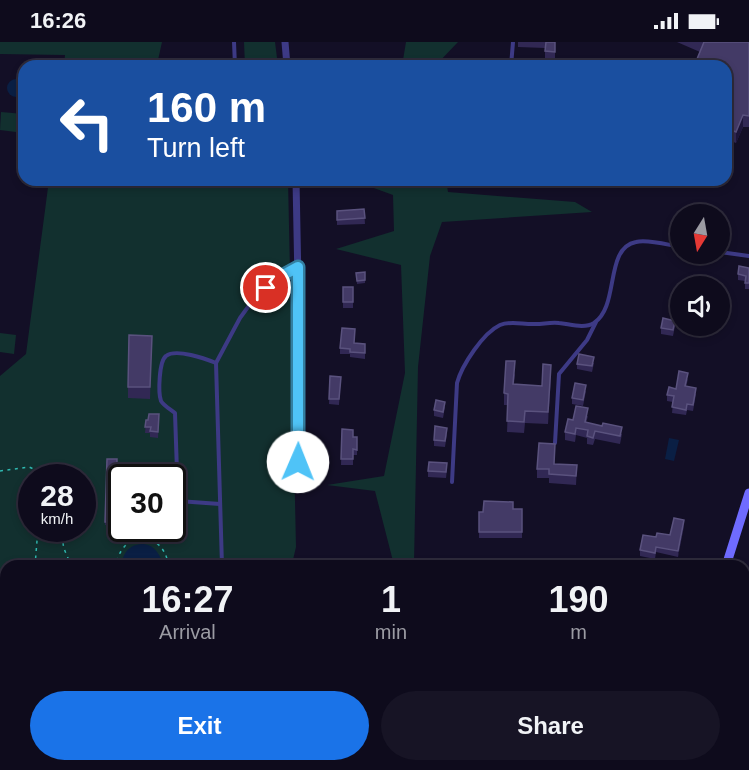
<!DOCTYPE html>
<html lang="en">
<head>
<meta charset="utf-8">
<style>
	body { margin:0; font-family:Helvetica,sans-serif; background:#171425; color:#f1f3f6; height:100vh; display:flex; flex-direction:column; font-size:22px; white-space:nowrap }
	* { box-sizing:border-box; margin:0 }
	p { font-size:20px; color:#9b9ba3 }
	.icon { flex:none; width:33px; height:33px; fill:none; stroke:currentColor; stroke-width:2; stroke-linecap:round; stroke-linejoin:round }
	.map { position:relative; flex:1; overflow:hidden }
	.details { position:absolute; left:0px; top:518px; width:750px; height:212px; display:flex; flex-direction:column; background:#0e0b1c; border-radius:18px 18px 0 0; box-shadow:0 3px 9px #0003,0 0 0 2px #2e2b3b }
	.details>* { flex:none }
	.hud { position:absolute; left:18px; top:18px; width:714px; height:126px; border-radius:18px; box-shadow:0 3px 9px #0003,0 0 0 2px #2e2b3b; background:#1a4fa0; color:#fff; overflow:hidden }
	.needle { width:39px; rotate:191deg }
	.tools { position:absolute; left:670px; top:162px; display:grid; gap:12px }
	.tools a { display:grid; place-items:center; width:60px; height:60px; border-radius:50%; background:#0e0b1c; box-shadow:0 3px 9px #0003,0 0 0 2px #2e2b3b; font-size:30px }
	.speed { position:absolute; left:18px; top:422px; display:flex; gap:12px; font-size:30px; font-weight:700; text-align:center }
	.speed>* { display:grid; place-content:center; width:78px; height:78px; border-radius:50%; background:#0e0b1c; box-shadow:0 3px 9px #0003,0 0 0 2px #2e2b3b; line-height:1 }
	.speed small { font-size:15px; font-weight:400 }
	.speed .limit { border:3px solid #111; border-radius:9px; background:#fff; color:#111 }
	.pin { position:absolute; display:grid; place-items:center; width:51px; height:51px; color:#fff; margin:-26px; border:3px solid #fff; border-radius:50%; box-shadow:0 2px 6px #0007 }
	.me { position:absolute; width:66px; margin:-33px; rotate:1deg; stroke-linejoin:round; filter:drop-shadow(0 0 4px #0008) }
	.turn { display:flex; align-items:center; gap:21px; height:126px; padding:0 30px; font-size:27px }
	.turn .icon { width:78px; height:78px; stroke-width:2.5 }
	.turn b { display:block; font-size:42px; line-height:51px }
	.eta { display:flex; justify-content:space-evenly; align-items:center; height:102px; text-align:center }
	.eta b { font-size:36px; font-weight:700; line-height:42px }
	.action { display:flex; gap:12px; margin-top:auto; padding:12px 30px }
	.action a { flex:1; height:69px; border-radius:36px; background:#1a73e8; color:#fff; font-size:24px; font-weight:700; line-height:69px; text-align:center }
	.action a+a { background:#171425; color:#f1f3f6 }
	.status { display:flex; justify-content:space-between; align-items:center; height:42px; padding:0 30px; background:#0e0b1c; direction:ltr }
	.status svg { height:16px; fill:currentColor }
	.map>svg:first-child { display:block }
	.green { fill:#12302f; fill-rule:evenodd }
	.water { fill:#0a1f44 }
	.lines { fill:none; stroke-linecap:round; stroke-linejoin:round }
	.path { stroke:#2fb8b0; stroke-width:1.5; stroke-dasharray:3 4.5; stroke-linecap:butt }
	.lane { stroke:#3d3a85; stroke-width:4 }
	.street { stroke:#3d3a85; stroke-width:7 }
	.secondary { stroke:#6f6bff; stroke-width:9 }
	.wall { fill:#312854 }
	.shaded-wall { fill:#1d163a }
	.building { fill:#433a66; stroke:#5a527e; stroke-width:1.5 }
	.route-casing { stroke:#337fa1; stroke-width:15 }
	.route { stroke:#4fc3f7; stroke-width:10 }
</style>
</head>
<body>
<div class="status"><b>16:26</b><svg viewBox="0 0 49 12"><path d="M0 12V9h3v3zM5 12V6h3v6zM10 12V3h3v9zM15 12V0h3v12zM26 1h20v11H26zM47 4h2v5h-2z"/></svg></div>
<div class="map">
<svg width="749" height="728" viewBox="0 0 749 728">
	<rect width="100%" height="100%" fill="#130f26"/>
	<g class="green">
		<path d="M0 0H162L158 18 159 24H64L65 13 0 12Z"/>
		<path d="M244 0H275L278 24H245Z"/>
		<path d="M406 0H458L435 24H402Z"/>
		<path d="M1 70 24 72V91L0 88Z"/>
		<path d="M49 138H288L296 505 292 522 295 523 6 524V723H668L667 728H0V334L26 312ZM32 435H82V486H32ZM122 435H172V486H122Z"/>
		<path d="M352 138H446L448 150 575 160 592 170 442 180 430 214 418 325 414 520 416 523H394L375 449 327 443 384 434 405 331 401 223 336 207 394 189 393 153Z"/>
		<path d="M0 291 16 293 14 312 0 310Z"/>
	</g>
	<g class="water">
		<circle cx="16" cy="46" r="9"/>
		<path d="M669 396 679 398 674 419 665 417Z"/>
		<path d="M143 502C152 503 157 508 161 517L123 516C126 507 133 502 143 502Z"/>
		<path d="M504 517V523H482V518Z"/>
		<path d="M115 723C124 723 134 721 140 728H105L108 724Z"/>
	</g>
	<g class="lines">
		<g class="path">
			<path d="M0 429 29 425 53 435"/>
			<path d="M65 486C60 506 65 506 71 524"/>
			<path d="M117 519C125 488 162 489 168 521"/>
			<path d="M35 524 38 486"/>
			<path d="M116 524 117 519 168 521V524"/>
			<path d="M0 545H6"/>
			<path d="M80 728 81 723"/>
		</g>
		<g class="lane">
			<path d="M234 0 235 24"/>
			<path d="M511 24 513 0"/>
			<path d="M720 210 749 214"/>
			<path d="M216 321C206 317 176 306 166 314 159 319 158 351 161 359 164 364 170 367 175 371L178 459 220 462"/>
			<path d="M555 401 559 332 587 298 596 280"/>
			<path d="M452 440 457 341C462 323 483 291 500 283 511 278 524 283 536 282 543 282 551 280 559 281 570 282 584 287 594 281 620 264 604 206 636 200 648 197 668 203 681 205"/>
			<path d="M222 524 216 321 240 276 256 254 276 237 298 225"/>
			<path d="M219 728 220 723"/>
		</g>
		<g class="street">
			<path d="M285 0 287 24"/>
			<path d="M296 138 298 240V437"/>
		</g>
		<g class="secondary">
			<path d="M726 524 749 451"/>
			<path d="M677 728 678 723"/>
		</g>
	</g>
	<g class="wall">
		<path d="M518 0H555V17L545 16V6L518 5Z"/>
		<path d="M677 0H749V85H743L736 101 726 97V24L697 17 700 10Z"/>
		<path d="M364 167 365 182 337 183V169Z"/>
		<path d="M749 226V247H745V239L738 238V232Z"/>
		<path d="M365 230V241L357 242 356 231Z"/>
		<rect x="343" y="245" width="10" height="21"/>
		<path d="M675 284 673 294 661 292V286Z"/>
		<path d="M152 294 150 357 128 356V345Z"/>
		<path d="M354 301 365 302V317L350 315V312H340V306Z"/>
		<path d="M594 321 592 330 577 327V322Z"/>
		<path d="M515 331 514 342 542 344 551 334 548 382 525 381 524 391 507 390 508 363H504V351Z"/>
		<path d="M330 334 341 335 339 363 329 362Z"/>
		<path d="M688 337 686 345 696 352 693 369 687 368 686 373 672 371 673 360 667 359V353Z"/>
		<path d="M586 349 583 364 572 362V356Z"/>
		<path d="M445 365 443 376 434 374V368Z"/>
		<path d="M159 372 158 396 150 395V391H145L146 378H148Z"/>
		<path d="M588 374 586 381 622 392 620 402 595 397 593 403 587 402V396L576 393 575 400 565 398V390L573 378Z"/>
		<path d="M342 387 353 395H357V413H353V423H341Z"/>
		<path d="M447 392 445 405 434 404V398Z"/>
		<path d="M107 417 116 462H122V483H105Z"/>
		<path d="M554 422 577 423 576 443 549 441V436H537V427Z"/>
		<path d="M447 427 446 436 428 435V429Z"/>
		<path d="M513 467H522V496H479V470Z"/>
		<path d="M684 484 678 515 656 510 655 517 640 514V508L656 495 670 493Z"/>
	</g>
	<g class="shaded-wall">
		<path d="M743 73V85L736 101V90Z"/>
		<path d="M551 323V334L548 382V370Z"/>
		<path d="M684 478V484L678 515V509Z"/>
	</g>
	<g class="building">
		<path d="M546 0H555V10L545 9Z"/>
		<path d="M703 0H749V74L743 73 736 90 726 86V24H691L693 21 697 17 704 0Z"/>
		<path d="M673 20 682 24H671Z"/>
		<path d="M364 167 365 176 337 178V169Z"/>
		<path d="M739 224 749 226V241H745L746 234 738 232Z"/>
		<path d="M365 230V238L357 239 356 231Z"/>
		<rect x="343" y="245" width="10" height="15"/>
		<path d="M663 276 675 279 673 288 661 286Z"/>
		<path d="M342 286 355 287 354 301 365 302V311L350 310V307L340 306Z"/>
		<path d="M129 293 152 294 150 345H128Z"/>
		<path d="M579 312 594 315 592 324 577 322Z"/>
		<path d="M506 319H515L513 342 542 344 543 322 551 323 548 370 525 369 524 380 507 379 508 352 504 351Z"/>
		<path d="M679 329 688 331 685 344 696 346 693 363 687 362 686 368 672 365 674 354 667 353 669 345 676 347Z"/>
		<path d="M330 334 341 335 339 357H329Z"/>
		<path d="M575 341 586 343 583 358 572 356Z"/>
		<path d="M436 358 445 360 443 370 434 368Z"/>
		<path d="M576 364 588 366 585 380 602 384 603 381 622 385 620 394 595 389 593 396 587 394 588 388 576 386 575 392 565 390 568 377 573 378Z"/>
		<path d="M149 372H159L158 390 150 389 151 385H145L146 378H148Z"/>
		<path d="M435 384 447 386 445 399 434 398Z"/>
		<path d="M342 387 353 388V395H357V408L353 407V417H341Z"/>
		<path d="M539 401 555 402 554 422 577 423 576 434 549 432V427H537Z"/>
		<path d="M107 417H117L116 462H122V480H105Z"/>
		<path d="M429 420 447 421 446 430 428 429Z"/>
		<rect x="134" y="428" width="15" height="7"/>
		<path d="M484 459 513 460V467H522V490H479V470H483Z"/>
		<path d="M674 476 684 478 678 509 656 505 655 511 640 508 643 493 656 495 657 491 670 493Z"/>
		<path d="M325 723H344L343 728H324Z"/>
	</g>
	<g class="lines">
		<g class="route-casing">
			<path id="route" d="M266 246 276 237 298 225V420"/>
		</g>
		<use href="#route" class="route"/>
	</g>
</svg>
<div class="tools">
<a><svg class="needle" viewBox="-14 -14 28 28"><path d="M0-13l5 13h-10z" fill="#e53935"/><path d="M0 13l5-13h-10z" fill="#9b9ba3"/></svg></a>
<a><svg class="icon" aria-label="sound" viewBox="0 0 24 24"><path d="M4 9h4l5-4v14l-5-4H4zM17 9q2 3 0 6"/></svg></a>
</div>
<div class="speed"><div>28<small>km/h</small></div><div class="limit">30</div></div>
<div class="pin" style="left:266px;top:246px;background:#d93025"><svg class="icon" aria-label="arrive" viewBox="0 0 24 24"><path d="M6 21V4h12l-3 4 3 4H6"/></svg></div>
<svg class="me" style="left:298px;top:420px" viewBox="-20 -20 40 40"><circle r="19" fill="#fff"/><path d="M0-13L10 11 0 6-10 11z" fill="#4fc3f7"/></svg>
<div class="hud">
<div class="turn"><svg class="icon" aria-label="left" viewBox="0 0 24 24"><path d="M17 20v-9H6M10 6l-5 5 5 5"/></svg><div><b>160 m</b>Turn left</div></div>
</div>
<section class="details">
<div class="eta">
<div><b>16:27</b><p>Arrival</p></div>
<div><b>1</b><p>min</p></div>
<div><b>190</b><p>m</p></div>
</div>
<div class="action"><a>Exit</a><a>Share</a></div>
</section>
</div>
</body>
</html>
